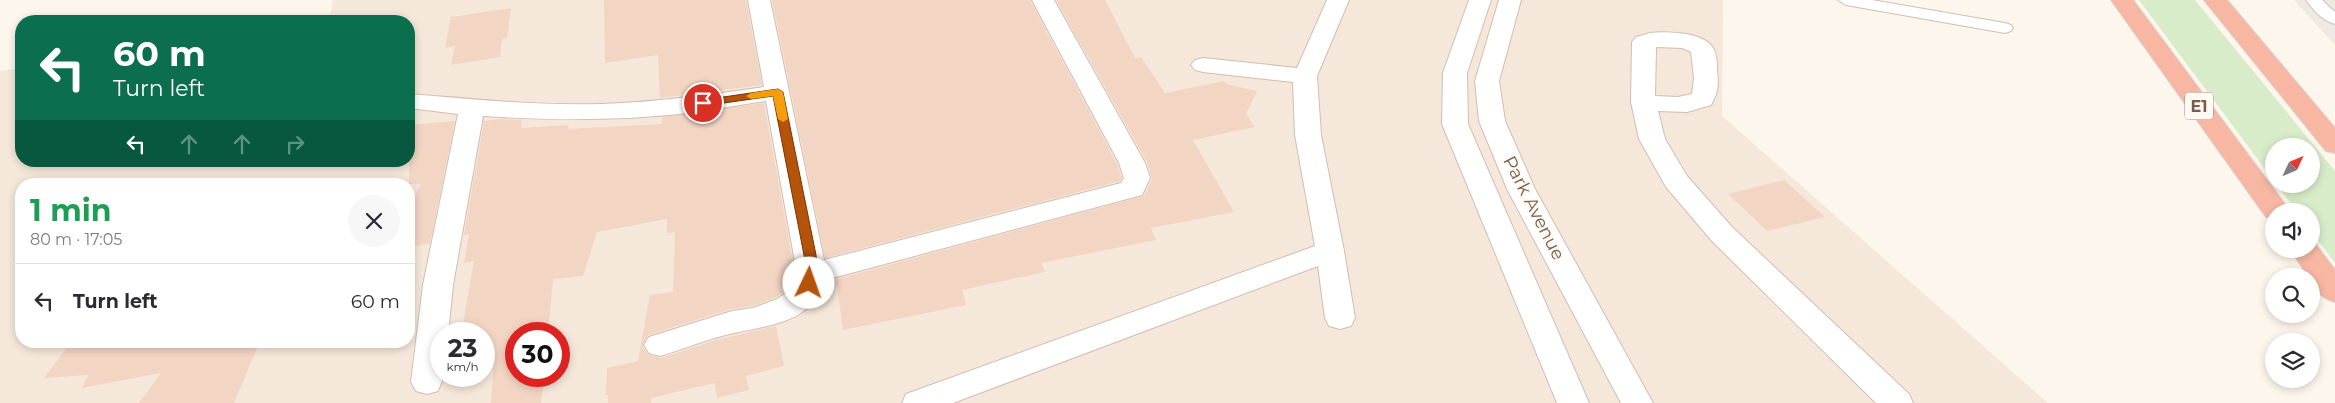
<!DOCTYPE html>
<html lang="en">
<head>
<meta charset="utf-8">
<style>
	body { margin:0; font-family:Montserrat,sans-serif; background:#f7f7f7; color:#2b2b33; height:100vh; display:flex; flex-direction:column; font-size:19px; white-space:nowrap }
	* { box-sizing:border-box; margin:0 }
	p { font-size:16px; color:#7c7c81 }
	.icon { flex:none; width:28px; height:28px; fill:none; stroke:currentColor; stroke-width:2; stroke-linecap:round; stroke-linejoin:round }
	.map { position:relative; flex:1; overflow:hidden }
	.panel { position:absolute; left:15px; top:178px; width:400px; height:170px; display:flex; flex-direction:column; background:#fff; border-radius:20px; box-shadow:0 2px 8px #0003 }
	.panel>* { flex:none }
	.hud { position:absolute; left:15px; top:15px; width:400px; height:152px; border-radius:20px; box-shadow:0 2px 8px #0003; background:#0b6e4f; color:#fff; overflow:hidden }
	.needle { width:32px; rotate:46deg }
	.fabs { position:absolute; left:2265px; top:138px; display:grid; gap:10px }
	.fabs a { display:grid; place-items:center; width:55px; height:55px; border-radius:50%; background:#fff; box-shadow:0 2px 8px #0003; font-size:25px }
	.speed { position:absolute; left:430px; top:322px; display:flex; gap:10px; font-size:25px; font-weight:700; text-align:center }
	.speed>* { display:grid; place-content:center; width:65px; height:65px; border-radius:50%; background:#fff; box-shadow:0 2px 8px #0003; line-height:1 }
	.speed small { font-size:12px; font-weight:400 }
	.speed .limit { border:8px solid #d22; background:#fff; color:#111 }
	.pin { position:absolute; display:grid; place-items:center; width:42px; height:42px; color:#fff; margin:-21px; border:2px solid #fff; border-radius:50%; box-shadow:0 1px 5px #0007 }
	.me { position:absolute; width:55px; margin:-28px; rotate:3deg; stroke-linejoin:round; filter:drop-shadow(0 0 4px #0008) }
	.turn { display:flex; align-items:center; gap:18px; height:105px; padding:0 15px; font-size:22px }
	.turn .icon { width:65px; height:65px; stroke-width:2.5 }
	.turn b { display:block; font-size:35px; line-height:42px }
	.lanes { display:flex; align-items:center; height:48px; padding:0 15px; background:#0003; justify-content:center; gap:25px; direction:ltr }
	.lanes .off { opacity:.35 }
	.round { display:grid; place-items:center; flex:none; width:52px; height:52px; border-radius:26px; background:#f7f7f7 }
	.head { display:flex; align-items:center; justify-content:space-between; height:85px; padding:0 15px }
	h1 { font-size:30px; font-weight:700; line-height:38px; color:#1e9e55 }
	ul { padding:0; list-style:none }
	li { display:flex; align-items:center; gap:15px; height:75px; padding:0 15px; border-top:1px solid #e1e1e2 }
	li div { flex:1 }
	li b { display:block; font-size:19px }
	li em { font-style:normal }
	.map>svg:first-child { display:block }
	.residential { fill:#f5e8da; fill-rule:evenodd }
	.industrial { fill:#efe9e4 }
	.green { fill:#d8ecc9 }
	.building { fill:#f3d5c3 }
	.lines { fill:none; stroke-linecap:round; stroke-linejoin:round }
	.service-casing { stroke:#d1beb0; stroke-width:2 }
	.minor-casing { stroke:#d1beb0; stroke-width:2 }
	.motorway-casing { stroke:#dad1cd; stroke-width:2 }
	.service { fill:#fff; fill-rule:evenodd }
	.minor { fill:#fff; fill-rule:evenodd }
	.motorway { fill:#f7b7a3; fill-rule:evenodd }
	.route { fill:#b45309; stroke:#753606 }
	.slow { fill:#f59e0b }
	.labels { text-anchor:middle; stroke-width:4.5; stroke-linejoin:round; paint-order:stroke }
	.shield { fill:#fffaf3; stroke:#a28b7f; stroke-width:1 }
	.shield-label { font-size:16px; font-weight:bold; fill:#7a5c4d }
	.street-label { font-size:18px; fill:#7a5c4d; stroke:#fffaf3 }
</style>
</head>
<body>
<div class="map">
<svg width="2335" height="403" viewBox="0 0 2335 403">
	<rect width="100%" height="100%" fill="#fdf6ec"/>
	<path class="residential" d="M333 0H1723L1722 116 2048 403H0V71L21 68V161H409V21H329ZM21 184H409V341H21ZM441 334H484V376H441ZM516 334H559V376H516Z"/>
	<path class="industrial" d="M2294 0H2335V45Z"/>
	<path class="green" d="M2139 0H2195L2335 171V263L2311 231V211H2297L2276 184H2311V146H2274V181Z"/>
	<g class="building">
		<path d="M604 0H746L762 85 660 98 658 55 605 63Z"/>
		<path d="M772 0H1030L1117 164 1122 178 1120 181 825 258Z"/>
		<path d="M1056 0H1105L1135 58 1141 57 1165 93 1224 81 1226 84 1257 91 1246 114 1255 127 1193 140 1234 212 1151 228 1156 240 1041 263 1045 272 962 290 966 305 843 330 837 286 823 289 826 282 1144 196 1152 179 1147 162Z"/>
		<path d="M511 8 507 38 502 39 500 57 451 65 455 46 445 48 451 17Z"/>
		<path d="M764 103 795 273 791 287 776 297 753 306 731 309 648 335 642 346 649 355 661 358 716 340 776 326 784 366 746 376 749 390 717 398 715 383 651 398V403H608V395H606L607 368 638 361 650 295 673 292 675 232 667 233V219L597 232 583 276 553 279 548 334H516V376H544L541 403H491L494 361 484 363V334H461L474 261 464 263 469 234 464 235 484 121 500 119 522 120 521 128 569 125 567 129 662 124V117Z"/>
		<path d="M455 121 430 243 409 247V207L421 184H409V125Z"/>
		<path d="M1784 180 1825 217 1767 231 1728 194Z"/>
		<path d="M72 341H260L234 403H139L161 373 82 388 88 375 44 378Z"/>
	</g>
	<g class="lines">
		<g class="service-casing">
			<g id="service">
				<path d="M1838 0H1872L2005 23 2011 25 2013 28 2011 31 2005 33 1846 5Z"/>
				<path d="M2306 0H2322L2335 12V24C2323 21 2313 10 2306 0Z"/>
			</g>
		</g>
		<g class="minor-casing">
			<g id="minor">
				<path d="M748 0H770L824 260 1121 183 1124 178 1119 163 1032 0H1054L1145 163 1150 178 1142 195 825 280C813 322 771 325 734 333 709 338 684 349 660 356L649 353 644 345 649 337 732 311 753 308 777 299 793 288 797 273 766 101C737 105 708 111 679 114 614 121 548 120 483 116L453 285 448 334H441V376H444L438 391 427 394 416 391 411 382 423 285 458 114 409 108V94C473 99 537 106 602 104 656 102 710 95 764 87Z"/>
				<path d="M1327 0H1349L1317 76 1321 135 1344 251 1355 318 1351 326 1340 329 1329 326 1325 318 1318 266 953 403H902L906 394 1315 246 1295 135 1293 82 1203 72 1195 70 1191 65 1195 60 1203 58 1297 68Z"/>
				<path d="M1469 0H1491L1467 73 1468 124 1589 403H1557L1442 124 1443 73Z"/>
				<path d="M1499 0H1521L1499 81 1505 121 1535 189 1653 403H1621L1507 189 1479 121 1475 81Z"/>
				<path d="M1650 33C1667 31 1704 32 1713 48 1717 54 1717 64 1717 71 1719 84 1718 93 1711 105L1687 112 1658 111 1665 139 1687 176 1732 227 1909 394 1913 403H1876L1712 241 1666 187 1639 139 1631 102 1632 42 1636 37ZM1656 47 1682 48 1691 52 1694 78 1692 94 1678 97 1655 96Z"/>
			</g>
		</g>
		<g class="motorway-casing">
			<g id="motorway">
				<path d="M2111 0H2133L2290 211H2274V219L2266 217Z"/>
				<path d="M2204 0H2227L2335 128V153L2326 151Z"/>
				<path d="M2311 241 2314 242 2335 270V302C2324 299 2311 289 2311 276H2308L2290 249H2311Z"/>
			</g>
		</g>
		<use href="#service" class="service"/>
		<use href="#minor" class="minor"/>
		<use href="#motorway" class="motorway"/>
	</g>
	<path class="route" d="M778 89 783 92 816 255 818 273 813 286 809 287 803 283 806 273 804 255 773 96 703 106 698 103 703 100Z"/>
	<path class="slow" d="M778 89 783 92 788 119 783 122 778 119 773 96 751 99 746 96 751 93Z"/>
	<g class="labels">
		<rect class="shield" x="2185" y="92.5" width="28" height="27" rx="4"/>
		<g class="shield-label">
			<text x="2199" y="112">E1</text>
		</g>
		<g class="street-label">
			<text transform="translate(1534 208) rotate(63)" y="6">Park Avenue</text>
		</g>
	</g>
</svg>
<div class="fabs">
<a><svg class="needle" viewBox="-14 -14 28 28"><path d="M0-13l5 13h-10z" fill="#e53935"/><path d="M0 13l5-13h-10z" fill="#7c7c81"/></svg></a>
<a><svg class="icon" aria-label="sound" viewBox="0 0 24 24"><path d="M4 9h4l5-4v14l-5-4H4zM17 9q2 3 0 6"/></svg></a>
<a><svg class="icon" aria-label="search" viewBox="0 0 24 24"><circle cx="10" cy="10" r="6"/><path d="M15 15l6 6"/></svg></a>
<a><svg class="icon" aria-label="layers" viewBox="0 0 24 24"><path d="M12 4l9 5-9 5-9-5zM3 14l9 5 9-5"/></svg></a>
</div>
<div class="speed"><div>23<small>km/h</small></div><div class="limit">30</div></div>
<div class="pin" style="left:703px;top:103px;background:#d93025"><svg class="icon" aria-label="arrive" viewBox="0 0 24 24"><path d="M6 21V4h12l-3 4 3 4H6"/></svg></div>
<svg class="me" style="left:809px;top:283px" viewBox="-20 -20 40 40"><circle r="19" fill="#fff"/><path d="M0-13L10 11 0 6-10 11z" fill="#b45309"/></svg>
<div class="hud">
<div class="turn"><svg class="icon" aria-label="left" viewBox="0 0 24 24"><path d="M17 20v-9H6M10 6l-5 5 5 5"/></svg><div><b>60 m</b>Turn left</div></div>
<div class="lanes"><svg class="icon" aria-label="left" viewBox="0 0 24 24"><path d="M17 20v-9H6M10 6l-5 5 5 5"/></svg><svg class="icon off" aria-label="ahead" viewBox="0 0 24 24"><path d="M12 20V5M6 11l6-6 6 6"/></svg><svg class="icon off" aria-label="ahead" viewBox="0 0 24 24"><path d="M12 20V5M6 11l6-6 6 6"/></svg><svg class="icon off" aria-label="right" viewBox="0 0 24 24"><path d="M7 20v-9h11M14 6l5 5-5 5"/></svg></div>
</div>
<section class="panel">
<div class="head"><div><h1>1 min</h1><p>80 m · 17:05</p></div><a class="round"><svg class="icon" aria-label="close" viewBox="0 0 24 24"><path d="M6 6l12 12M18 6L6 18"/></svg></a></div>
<ul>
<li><svg class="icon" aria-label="left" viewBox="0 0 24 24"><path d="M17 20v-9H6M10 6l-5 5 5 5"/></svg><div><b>Turn left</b></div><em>60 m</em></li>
</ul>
</section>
</div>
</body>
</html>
